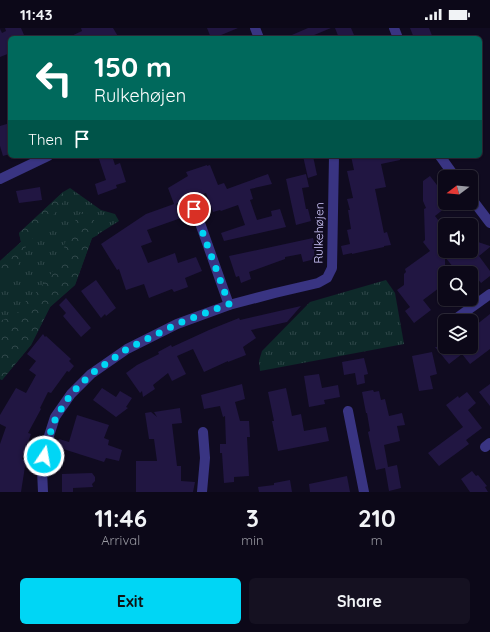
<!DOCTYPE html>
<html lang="en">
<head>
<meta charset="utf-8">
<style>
	body { margin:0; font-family:Quicksand,sans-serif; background:#151121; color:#f1f3f6; height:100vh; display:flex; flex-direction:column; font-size:15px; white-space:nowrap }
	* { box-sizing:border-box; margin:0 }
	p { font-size:13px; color:#9a9aa2 }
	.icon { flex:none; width:22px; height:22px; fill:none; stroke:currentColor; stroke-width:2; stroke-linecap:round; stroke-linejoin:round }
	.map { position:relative; height:464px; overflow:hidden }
	.drawer { display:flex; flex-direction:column; background:#0c0818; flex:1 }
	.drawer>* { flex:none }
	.top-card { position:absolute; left:8px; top:8px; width:474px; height:122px; border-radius:6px; box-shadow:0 1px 3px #0004,0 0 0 1px #2c2937; background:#00695c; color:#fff; overflow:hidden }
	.needle { width:26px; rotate:254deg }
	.fabs { position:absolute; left:438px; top:142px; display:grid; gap:8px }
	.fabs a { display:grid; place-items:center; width:40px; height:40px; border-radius:6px; background:#0c0818; box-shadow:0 1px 3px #0004,0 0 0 1px #2c2937; font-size:20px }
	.pin { position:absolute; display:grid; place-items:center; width:34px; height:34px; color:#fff; margin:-17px; border:2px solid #fff; border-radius:50%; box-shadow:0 1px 4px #0007 }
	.me { position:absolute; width:44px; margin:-22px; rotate:12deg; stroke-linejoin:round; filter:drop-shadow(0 0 3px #0008) }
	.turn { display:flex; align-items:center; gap:14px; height:84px; padding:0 20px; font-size:18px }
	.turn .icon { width:52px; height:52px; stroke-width:2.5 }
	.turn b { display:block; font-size:28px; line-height:34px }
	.then { display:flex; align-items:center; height:38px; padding:0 20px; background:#0003; gap:8px; font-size:15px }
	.eta { display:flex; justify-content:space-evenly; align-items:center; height:68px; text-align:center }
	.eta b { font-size:24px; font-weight:700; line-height:28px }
	.cta { display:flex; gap:8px; margin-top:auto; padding:8px 20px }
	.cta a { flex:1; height:46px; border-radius:6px; background:#00d6f5; color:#111; font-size:16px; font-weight:700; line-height:46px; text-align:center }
	.cta a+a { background:#151121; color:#f1f3f6 }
	.status { display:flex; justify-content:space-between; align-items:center; height:28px; padding:0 20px; background:#0c0818; direction:ltr }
	.status svg { height:11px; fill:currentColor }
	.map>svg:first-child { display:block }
	.grass { fill:url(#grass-tufts) }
	.forest { fill:url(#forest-crowns) }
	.building { fill:#211642 }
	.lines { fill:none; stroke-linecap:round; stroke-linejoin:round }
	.minor { stroke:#393482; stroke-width:10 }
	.route { stroke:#00d6f5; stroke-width:7; stroke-dasharray:0 12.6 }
	.labels { text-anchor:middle; stroke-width:3.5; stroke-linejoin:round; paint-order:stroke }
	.street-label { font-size:12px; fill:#d2caff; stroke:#100b20 }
</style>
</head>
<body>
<div class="status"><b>11:43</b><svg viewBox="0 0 49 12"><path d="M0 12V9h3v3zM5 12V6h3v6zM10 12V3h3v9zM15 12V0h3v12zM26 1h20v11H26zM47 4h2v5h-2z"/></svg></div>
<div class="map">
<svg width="490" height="464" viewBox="0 0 490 464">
	<defs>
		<pattern id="grass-tufts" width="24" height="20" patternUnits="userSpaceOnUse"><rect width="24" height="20" fill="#0e2a2a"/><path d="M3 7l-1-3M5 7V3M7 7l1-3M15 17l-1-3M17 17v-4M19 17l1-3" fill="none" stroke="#30484a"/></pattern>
		<pattern id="forest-crowns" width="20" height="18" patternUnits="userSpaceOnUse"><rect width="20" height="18" fill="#0e2a2a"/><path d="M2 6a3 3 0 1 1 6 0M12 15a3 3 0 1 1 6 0" fill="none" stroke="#30484a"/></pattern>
	</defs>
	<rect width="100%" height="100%" fill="#100b20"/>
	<g class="grass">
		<path d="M70 160 101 182 115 186 119 193 92 210 75 257 50 279 31 317 2 352 0 351V233L21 214 19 205 63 164Z"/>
		<path d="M386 252 395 265 404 316 260 343 259 333 262 323 310 274Z"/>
	</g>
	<g class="forest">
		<path d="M63 164V174L46 197 27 216 18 237 10 248 0 256V233L21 214 19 205Z"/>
		<path d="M82 184H85C95 193 97 193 98 207L92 210 75 257 50 279 31 317 2 352 0 351V290L3 292 20 283 24 275 39 262 65 226 64 217 77 189Z"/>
	</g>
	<g class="building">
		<path d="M5 0H21L24 7 18 10H10V14L7 15 10 22V25L0 29V1L2 5 6 3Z"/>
		<path d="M81 0H113L119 10H67L82 3Z"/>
		<path d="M207 0H238L214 10H211Z"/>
		<path d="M308 0H331L307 10H285Z"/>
		<path d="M335 0H351L354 7 348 10H339Z"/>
		<path d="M410 0H429L433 10H414Z"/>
		<path d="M10 95V126L3 128 0 118V98Z"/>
		<path d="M98 128H112L115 137 120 135 126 154 116 157 117 160 98 167 95 156 106 152Z"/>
		<path d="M303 128H313L317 147 308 150Z"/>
		<path d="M351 128H400V132L381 136 386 159 375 161 384 205 387 204 391 217 384 218V219L352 226V225L343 227 341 218 350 216 347 202 351 201 348 182H350L347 171 353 170 347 143 354 142Z"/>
		<path d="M207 137V138L210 137 218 157 224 155 227 161 268 146 272 156 250 161 253 171 250 172 257 192 272 188 271 183 280 181 286 199 224 213 221 205 245 197 238 177 221 183 220 182 213 184 206 165 183 173 176 176 181 190 147 202 152 214 141 218 148 235 175 225 178 235 196 229 202 243 185 250 188 259 174 264 172 261 149 270 144 256 126 262 119 241 117 242 101 216 146 186 174 176 168 160 188 148 186 144Z"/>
		<path d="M306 146 309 159 302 160 306 181H308L311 193 296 197 286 151Z"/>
		<path d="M430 148 440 161 445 158V180L435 188 445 201V223H476L475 213 490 218V219L479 228 490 243V248L481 255 473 245H458L445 229V257L439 261V260L423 272 431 282 414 295 405 283 410 279 397 262 404 257V246L406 244 405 241 430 223 423 214 425 212 424 181 426 180 423 173V153Z"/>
		<path d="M40 159 42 172 19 175 16 163Z"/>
		<path d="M313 210 316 222 314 223 315 231 303 234 301 226 285 229V231L249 244 251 251 241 255 239 248 236 249 229 228Z"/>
		<path d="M96 252 116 280 106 288 105 286 101 290 81 263Z"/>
		<path d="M66 270 91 300 81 309 63 288 66 285 59 277Z"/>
		<path d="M301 278 287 294 251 302 256 310 243 319 246 327 228 334V333L204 344 193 321 177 328 186 346 172 353 168 345 153 357 155 361 143 369 142 363 140 365 126 345 137 337 159 326 158 324 171 317 172 319 209 302 239 290 240 292Z"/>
		<path d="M490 286V321L470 336 462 326 449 336 435 319H471V301Z"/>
		<path d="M43 306 45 309 46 308 71 331 69 333 74 338 69 344 67 343 51 365 48 364 40 380 41 381 28 405 31 406 22 431 26 432 21 464H0V416L6 399 0 396V387L16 360 26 365 36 347 29 342 36 333 27 326Z"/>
		<path d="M432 324 437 346 430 348 433 361 419 363 412 328Z"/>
		<path d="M364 330 368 346 364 347 365 355 357 357 355 345 344 347 342 334Z"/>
		<path d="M319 346 322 360 338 357 340 369 324 372 325 376 309 379 304 348Z"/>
		<path d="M242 356 245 371 235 374 240 393H249L250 409H247L249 448 234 449V454L224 455 222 425H220V416H226L225 388 223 389 220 378 204 381 201 367Z"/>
		<path d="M490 356V378L479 364Z"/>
		<path d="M102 360 116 369 120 363 132 370 126 379 128 380 116 389 93 372Z"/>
		<path d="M286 360 292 388 301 386 304 403 326 399 329 413 278 423 272 393H274L268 364Z"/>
		<path d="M373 362 374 364 379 363 381 372 385 371 389 388 402 385 405 397 397 398 400 413 384 417 388 439 397 437 401 460 389 463 385 440 376 442 368 404 370 403 367 385H366L362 364Z"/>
		<path d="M467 364 476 375 468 382 482 400 466 412 469 416 439 438 428 425 463 399 446 377 458 368 459 370Z"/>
		<path d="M180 380 182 395 172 396 177 438H181V453L195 454 193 464H136V433H157L154 411H149L145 385 151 384 157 389 154 384Z"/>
		<path d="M77 387 109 397 104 410 109 412 108 417 122 422 119 433 106 430 104 434 57 419 59 411 69 414Z"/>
		<path d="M472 443 476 448 478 447 487 458 485 459 488 464H470L461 451Z"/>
		<path d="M92 445 95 449V453L92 456 93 459 73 460V464H62V446Z"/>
		<path d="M347 448 350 464H310L309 456Z"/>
		<path d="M290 452 292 464H259L258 459 274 457V455Z"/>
	</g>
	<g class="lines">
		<g class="minor">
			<path d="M255 0 259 10"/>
			<path d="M394 0 398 10"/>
			<path d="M440 128 455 149"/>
			<path d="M0 151 48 128"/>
			<path d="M471 170 490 195"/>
			<path d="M195 181 229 277"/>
			<path d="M454 292 490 266"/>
			<path d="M348 383 364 464"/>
			<path d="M485 419 490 415"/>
			<path d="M43 464 42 442 47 414 55 389 71 366 91 346 127 321 177 296 229 277 275 265 318 255 327 250 332 240 334 128"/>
			<path d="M202 464 205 430 203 404"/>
		</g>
	</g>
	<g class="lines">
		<path class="route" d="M44 428 47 414 56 389 71 366 91 346 127 321 177 296 229 276 194 181"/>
	</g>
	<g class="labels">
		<g class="street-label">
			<text transform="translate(319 205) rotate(-89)" y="4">Rulkehøjen</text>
		</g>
	</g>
</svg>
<div class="fabs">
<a><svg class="needle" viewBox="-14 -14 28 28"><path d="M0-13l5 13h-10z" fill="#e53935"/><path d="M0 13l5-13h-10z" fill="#9a9aa2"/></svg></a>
<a><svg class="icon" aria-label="sound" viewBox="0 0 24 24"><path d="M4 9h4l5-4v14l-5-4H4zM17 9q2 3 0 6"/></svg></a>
<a><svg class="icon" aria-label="search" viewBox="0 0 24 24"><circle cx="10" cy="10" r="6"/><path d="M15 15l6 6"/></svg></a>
<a><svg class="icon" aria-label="layers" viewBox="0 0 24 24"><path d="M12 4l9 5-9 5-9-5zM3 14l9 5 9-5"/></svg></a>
</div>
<div class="pin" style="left:194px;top:181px;background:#d93025"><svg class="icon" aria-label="arrive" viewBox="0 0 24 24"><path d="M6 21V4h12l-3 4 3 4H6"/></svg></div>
<svg class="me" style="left:44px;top:428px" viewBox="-20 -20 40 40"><circle r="17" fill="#00d6f5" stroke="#fff" stroke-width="3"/><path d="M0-11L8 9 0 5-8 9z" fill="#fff"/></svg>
<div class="top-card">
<div class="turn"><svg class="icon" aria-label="left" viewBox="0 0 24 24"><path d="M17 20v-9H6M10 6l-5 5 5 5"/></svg><div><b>150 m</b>Rulkehøjen</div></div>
<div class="then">Then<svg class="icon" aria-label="arrive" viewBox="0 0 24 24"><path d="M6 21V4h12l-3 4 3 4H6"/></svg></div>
</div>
</div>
<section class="drawer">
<div class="eta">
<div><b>11:46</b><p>Arrival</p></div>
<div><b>3</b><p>min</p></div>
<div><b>210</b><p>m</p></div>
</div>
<div class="cta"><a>Exit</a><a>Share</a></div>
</section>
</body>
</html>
